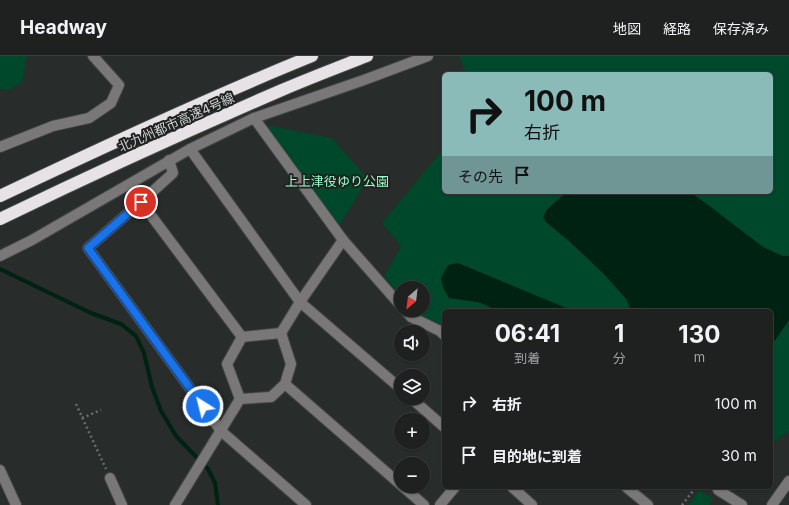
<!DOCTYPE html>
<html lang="ja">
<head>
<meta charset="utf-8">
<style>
	body { margin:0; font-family:Inter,"Noto Sans JP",sans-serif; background:#262929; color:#f1f3f6; height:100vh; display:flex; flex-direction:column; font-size:15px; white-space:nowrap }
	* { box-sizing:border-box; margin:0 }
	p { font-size:13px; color:#a1a3a5 }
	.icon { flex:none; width:22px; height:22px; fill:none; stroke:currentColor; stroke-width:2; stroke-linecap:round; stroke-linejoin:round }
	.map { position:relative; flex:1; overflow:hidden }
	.sheet { position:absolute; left:442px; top:253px; width:331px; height:180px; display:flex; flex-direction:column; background:#1e2120; border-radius:6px; box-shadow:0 1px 3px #0004,0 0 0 1px #3c3e3e }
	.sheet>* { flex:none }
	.banner { position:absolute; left:442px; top:16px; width:331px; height:122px; border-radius:6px; box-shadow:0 1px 3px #0004,0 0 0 1px #3c3e3e; background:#8bbbb9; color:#111; overflow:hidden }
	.needle { width:26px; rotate:208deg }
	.tools { position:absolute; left:394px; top:225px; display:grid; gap:8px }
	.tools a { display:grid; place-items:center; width:36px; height:36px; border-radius:50%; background:#1e2120; box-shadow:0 1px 3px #0004,0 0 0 1px #3c3e3e; font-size:20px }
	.pin { position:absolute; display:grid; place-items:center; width:34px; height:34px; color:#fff; margin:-17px; border:2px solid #fff; border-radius:50%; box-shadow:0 1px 4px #0007 }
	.me { position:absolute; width:44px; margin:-22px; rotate:324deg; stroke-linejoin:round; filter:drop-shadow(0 0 3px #0008) }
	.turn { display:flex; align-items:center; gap:14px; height:84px; padding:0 16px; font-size:18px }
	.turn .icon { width:52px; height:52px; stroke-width:2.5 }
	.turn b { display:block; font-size:28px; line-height:34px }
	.then { display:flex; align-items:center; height:38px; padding:0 16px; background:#0003; gap:8px; font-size:15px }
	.eta { display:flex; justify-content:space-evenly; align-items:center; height:68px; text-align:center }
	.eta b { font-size:24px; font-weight:700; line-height:28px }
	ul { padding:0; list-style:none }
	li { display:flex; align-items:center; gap:12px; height:52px; padding:0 16px }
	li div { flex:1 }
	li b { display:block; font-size:15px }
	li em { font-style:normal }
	header { display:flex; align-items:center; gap:24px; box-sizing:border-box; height:56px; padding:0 20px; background:#1e2120; border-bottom:1px solid #3c3e3e }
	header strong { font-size:19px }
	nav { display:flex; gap:22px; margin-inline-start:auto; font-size:14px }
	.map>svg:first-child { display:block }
	.green { fill:#00482b }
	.water { fill:#002212 }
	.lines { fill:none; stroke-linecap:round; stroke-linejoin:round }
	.stream { stroke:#002212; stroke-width:4 }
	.minor-casing { stroke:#434745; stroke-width:12 }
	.highway-casing { stroke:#434745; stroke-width:14 }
	.path { stroke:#6b6e6c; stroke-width:2.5; stroke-dasharray:2 3; stroke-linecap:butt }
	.minor { stroke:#797778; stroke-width:10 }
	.highway { stroke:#e7e2e5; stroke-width:12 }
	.route-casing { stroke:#114b97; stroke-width:10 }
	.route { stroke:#1a73e8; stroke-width:7 }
	.labels { text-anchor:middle; stroke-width:4; stroke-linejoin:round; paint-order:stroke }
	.street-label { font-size:13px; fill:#d0d3d1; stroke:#1f2220 }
	.park-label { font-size:13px; fill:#96fec6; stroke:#1f2220 }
</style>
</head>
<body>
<header>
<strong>Headway</strong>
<nav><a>地図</a><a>経路</a><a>保存済み</a></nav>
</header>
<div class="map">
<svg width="789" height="449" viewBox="0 0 789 449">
	<rect width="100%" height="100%" fill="#282c2a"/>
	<g class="green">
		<path d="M0 0H27L22 27 8 34 0 33Z"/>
		<path d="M459 0H789V200C766 198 748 179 730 166 717 156 704 146 690 136H771V18H466Z"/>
		<path d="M266 69 332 82 368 123 339 170Z"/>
		<path d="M444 92V136H566L561 142 546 153V166L569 185 604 218 627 244 630 253 629 255H573L458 207 449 242 478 246 486 249 497 255H444V270L415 257 413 254H423V232H401V240L384 220 401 190 382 167Z"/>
		<path d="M789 264V375L771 388V290Z"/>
		<path d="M699 434 713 443 709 449H688Z"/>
	</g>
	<g class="water">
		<path d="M566 136H690L708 149 763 191 782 200H789V264L771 290V255H629L630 253 627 244 604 218 569 185 546 166 543 161C548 150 558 145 566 136Z"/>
		<path d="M458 207 465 210 573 255H497L486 249 478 246 449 242 443 231 441 222 448 209Z"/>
	</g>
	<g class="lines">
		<path class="stream" d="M0 213 91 257 121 268 136 280 144 297 152 331 161 355 176 380 208 413 215 427 218 449"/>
		<g class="minor-casing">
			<g id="minor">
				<path d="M254 62 343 184 401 250"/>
				<path d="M0 91 53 70 89 62 111 47 119 29 93 0"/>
				<path d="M190 93 300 246 401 333"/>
				<path d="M141 146 173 117 169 104"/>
				<path d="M0 200 32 184 190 93 254 62 364 24 428 0"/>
				<path d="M405 254 411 261 440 275 444 279"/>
				<path d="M281 277 291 308 285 328 271 341 240 343 227 308 242 281Z"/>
				<path d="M281 277 300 246 343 184"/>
				<path d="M242 281 141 146 88 192 221 375 306 449"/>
				<path d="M285 328 401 429"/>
				<path d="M411 342 444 371"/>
				<path d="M0 414 16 449"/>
				<path d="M110 422 122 449"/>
				<path d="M402 430 424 449"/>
				<path d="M512 431 532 449"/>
				<path d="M626 431 648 449"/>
				<path d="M718 434 742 449"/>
				<path d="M175 449 240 343"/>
				<path d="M440 449 455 431"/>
				<path d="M772 449 789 425"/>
			</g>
		</g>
		<g class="highway-casing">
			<g id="highway">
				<path d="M0 140C103 91 206 43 312 0"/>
				<path d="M0 163C93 118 187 75 282 34 310 22 339 11 367 0"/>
			</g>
		</g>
		<g class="path">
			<path d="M76 348 106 413"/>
			<path d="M82 362 101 354"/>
			<path d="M682 449 696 431"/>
		</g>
		<use href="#minor" class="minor"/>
		<use href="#highway" class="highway"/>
	</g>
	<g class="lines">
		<g class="route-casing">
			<path id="route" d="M141 146 88 192 203 350"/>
		</g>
		<use href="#route" class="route"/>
	</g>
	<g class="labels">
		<g class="street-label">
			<text transform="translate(176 66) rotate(-24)" y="5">北九州都市高速4号線</text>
		</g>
		<g class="park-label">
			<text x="337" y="130">上上津役ゆり公園</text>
		</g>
	</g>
</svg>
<div class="tools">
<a><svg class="needle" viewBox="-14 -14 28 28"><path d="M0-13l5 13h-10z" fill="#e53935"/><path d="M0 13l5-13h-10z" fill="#a1a3a5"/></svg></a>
<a><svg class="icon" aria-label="sound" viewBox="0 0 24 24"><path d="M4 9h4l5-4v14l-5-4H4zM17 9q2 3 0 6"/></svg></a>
<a><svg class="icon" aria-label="layers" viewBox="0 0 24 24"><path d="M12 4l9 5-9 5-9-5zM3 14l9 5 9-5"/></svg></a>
<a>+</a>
<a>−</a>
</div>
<div class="pin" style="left:141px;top:146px;background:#d93025"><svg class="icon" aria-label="arrive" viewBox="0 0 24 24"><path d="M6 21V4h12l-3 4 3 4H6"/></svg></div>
<svg class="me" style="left:203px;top:350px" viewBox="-20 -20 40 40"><circle r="17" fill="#1a73e8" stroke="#fff" stroke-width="3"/><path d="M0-11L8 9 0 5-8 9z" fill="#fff"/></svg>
<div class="banner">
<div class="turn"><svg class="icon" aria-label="right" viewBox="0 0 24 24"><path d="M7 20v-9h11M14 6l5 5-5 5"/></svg><div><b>100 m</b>右折</div></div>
<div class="then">その先<svg class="icon" aria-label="arrive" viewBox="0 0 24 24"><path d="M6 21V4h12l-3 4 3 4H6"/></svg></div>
</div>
<section class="sheet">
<div class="eta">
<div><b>06:41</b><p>到着</p></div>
<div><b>1</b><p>分</p></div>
<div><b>130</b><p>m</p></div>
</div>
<ul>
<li><svg class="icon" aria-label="right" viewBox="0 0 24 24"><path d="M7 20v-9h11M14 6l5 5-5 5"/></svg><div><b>右折</b></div><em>100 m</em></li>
<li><svg class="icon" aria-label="arrive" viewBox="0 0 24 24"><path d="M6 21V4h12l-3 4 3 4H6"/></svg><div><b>目的地に到着</b></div><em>30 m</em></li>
</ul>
</section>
</div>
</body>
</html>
